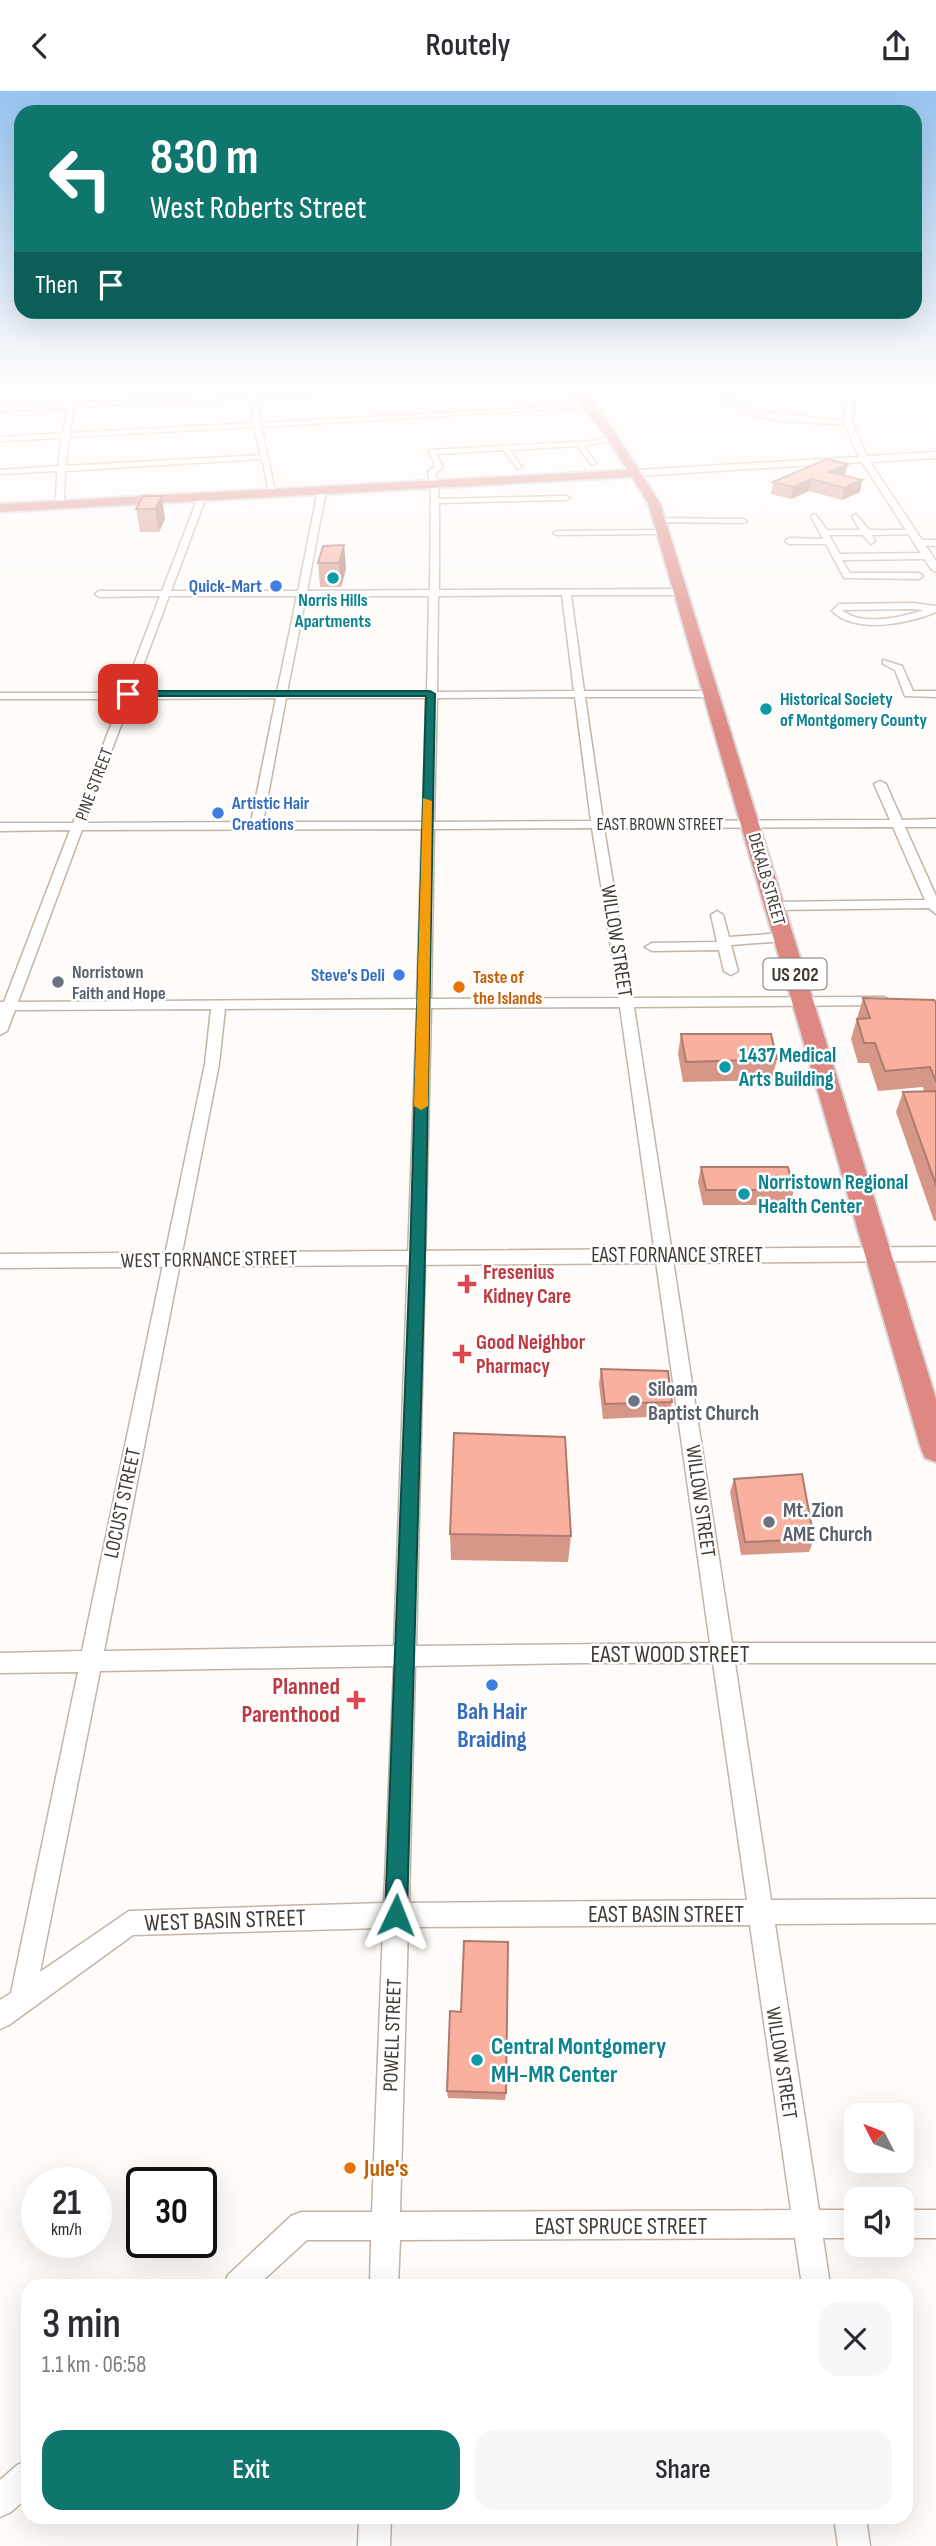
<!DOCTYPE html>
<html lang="en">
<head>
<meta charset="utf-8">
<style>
	body { margin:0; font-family:"Sofia Sans Condensed",sans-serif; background:#f7f7f7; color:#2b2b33; height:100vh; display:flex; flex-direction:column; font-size:26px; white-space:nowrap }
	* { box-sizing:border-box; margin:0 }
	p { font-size:23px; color:#7c7c81 }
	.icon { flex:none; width:38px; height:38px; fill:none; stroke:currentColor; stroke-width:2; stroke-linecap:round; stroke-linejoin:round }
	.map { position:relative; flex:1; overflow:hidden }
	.details { position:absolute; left:21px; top:2188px; width:892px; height:245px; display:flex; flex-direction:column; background:#fff; border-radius:21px; box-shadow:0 7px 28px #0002 }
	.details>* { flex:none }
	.hud { position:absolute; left:14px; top:14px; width:908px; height:214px; border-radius:21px; box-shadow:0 7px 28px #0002; background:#0f766e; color:#fff; overflow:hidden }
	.needle { width:46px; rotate:312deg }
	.buttons { position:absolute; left:844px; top:2012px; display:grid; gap:14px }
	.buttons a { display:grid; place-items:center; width:70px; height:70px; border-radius:14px; background:#fff; box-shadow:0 7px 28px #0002; font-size:35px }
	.speed { position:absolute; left:21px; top:2076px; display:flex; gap:14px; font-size:35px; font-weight:700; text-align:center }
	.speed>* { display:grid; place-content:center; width:91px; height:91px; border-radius:50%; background:#fff; box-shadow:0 7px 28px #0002; line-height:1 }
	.speed small { font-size:18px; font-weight:400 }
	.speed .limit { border:4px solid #111; border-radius:10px; background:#fff; color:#111 }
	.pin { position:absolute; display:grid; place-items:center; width:60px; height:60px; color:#fff; margin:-30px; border-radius:14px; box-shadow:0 4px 10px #0006 }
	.me { position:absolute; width:77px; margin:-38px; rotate:2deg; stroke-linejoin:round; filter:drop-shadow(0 0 5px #0008) }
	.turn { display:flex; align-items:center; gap:24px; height:147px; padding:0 21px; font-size:32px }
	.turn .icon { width:91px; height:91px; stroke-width:2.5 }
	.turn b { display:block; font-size:49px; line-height:60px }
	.then { display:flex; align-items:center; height:66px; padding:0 21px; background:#0003; gap:14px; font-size:26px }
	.round { display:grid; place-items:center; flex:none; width:74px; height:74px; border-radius:21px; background:#f7f7f7 }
	.summary { display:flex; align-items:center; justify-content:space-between; height:119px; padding:0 21px }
	h1 { font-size:42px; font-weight:600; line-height:52px }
	.action { display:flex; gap:14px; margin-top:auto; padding:14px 21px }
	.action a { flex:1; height:80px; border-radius:21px; background:#0f766e; color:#fff; font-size:28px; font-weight:600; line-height:80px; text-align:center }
	.action a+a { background:#f7f7f7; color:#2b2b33 }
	header { display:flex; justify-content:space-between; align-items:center; height:91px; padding:0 21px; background:#fff; font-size:32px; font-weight:600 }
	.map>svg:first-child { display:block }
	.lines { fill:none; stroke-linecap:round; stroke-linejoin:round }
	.minor-casing { stroke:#c3b4a5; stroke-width:3 }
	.tertiary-casing { stroke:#c3b4a5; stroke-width:3 }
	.trunk-casing { stroke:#d9d8d7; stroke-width:4 }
	.minor { fill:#fff; fill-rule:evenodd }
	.tertiary { fill:#fff; fill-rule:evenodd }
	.trunk { fill:#de8883; fill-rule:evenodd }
	.wall { fill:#d69788 }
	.shaded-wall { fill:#ae7b6f }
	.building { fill:#f9b09e; stroke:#ae7b6f; stroke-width:2 }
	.route { fill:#0f766e; stroke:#0a4d48; stroke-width:2 }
	.slow { fill:#f59e0b }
	.culture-dot { fill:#0f9aa8; stroke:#fff; stroke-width:2.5 }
	.shop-dot { fill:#3f7fe0; stroke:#fff; stroke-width:2.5 }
	.worship-dot { fill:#6b7280; stroke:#fff; stroke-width:2.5 }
	.food-dot { fill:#e8710a; stroke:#fff; stroke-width:2.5 }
	.health-dot { fill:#e0444e; stroke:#fff; stroke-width:2.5 }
	.labels { text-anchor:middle; stroke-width:5; stroke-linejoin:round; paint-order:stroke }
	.far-shop-label { font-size:18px; font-weight:bold; fill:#366cbe; stroke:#fff; text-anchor:end }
	.far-culture-label { font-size:18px; font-weight:bold; fill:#0d838f; stroke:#fff }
	.far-street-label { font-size:18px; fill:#413b35; stroke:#fff }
	.far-worship-label { font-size:18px; font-weight:bold; fill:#5b616d; stroke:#fff; text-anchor:start }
	.far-food-label { font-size:18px; font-weight:bold; fill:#c56008; stroke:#fff; text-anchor:start }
	.shield { fill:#fff; stroke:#7a7672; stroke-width:2 }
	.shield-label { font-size:19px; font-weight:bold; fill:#413b35 }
	.street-label { font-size:21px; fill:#413b35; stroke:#fff }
	.culture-label { font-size:21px; font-weight:bold; fill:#0d838f; stroke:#fff; text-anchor:start }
	.health-label { font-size:21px; font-weight:bold; fill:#be3a42; stroke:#fff; text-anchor:start }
	.worship-label { font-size:21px; font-weight:bold; fill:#5b616d; stroke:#fff; text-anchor:start }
	.near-street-label { font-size:24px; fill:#413b35; stroke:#fff }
	.near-health-label { font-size:24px; font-weight:bold; fill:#be3a42; stroke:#fff; text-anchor:end }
	.near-shop-label { font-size:24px; font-weight:bold; fill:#366cbe; stroke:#fff }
	.near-culture-label { font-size:24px; font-weight:bold; fill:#0d838f; stroke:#fff; text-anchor:start }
	.near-food-label { font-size:24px; font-weight:bold; fill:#c56008; stroke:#fff; text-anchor:start }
</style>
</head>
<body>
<header><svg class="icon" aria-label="back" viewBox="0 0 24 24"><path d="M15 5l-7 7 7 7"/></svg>Routely<svg class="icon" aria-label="share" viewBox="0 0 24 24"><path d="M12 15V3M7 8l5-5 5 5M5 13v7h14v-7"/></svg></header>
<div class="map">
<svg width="936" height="2455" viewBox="0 0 936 2455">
	<rect width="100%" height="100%" fill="#fefbf8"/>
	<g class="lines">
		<g class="minor-casing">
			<g id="minor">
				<path d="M71 297H77L75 312 250 303 249 297H255L256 303 414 297 257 307 260 332 587 314 590 316 261 336 276 403 269 401 262 368 65 380 64 414 60 416 56 414 57 380 0 383V379L58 375 62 347 0 350V346L63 342 67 317 0 320V316L68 312ZM250 307 253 332 70 342 74 316ZM254 336 261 364 65 375 70 346Z"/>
				<path d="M713 297H720L728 306 758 320 851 331 848 333C804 332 743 335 713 297Z"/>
				<path d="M607 340 614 342 613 349 584 355 596 372 592 374 577 355 510 359 522 376 518 378 503 359 437 363 443 376 436 382 439 408 566 405 570 407 566 409 439 412V499L680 498 684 501 680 504H571L584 600H713L718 603 713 606H585L603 730 890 729 874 693 880 690 886 693 902 729 936 728V736H905L936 805V823L929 817 774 819 768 815 774 811 925 809 893 736 604 737 632 907 884 906 891 910 884 914 634 916 732 1552H936V1572H735L771 1809 936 1808V1832L775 1833 819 2119H856V2147H823L830 2194H802L795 2147 400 2149 398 2194H370L371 2149H307L258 2194H224L228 2184 291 2125 301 2121H372L383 1837 133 1844 9 1934 0 1938V1909L11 1902 78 1581 0 1582V1562L82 1560 205 973 211 918 15 919 7 940 0 944V911H4L70 739 0 740V732H73L121 608H0V602H123L160 505 99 506 95 503 99 500H162L199 404 206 406 171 500H298L318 399 322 397 326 399 307 500 430 499 431 393 428 381 435 375 429 359 592 350 606 346ZM562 504 574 600 437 601 438 505ZM169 505H297L277 601 133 602ZM306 505H429L427 601H287ZM575 606 591 730 434 731 437 607ZM276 607 251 731 84 732 131 608ZM286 607H426L423 731H263ZM592 737 619 907 431 908 434 738ZM422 738 417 908 18 911 82 739ZM620 916 710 1552 416 1555 431 917ZM417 917 394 1555 104 1560 219 973 225 918ZM581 1572H713L747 1809 409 1812 415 1575ZM394 1575 384 1812 129 1820 40 1881 100 1580ZM750 1834 791 2119 400 2121 408 1836Z"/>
				<path d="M815 423 827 439H860L852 425 856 423 869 439H915L912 443 872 444 875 450 871 453 863 444H829L840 463 927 462 931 465 927 468 842 469 850 482H919L923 485 919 488 844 487 826 453H789L785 450 789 447 823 448 811 425Z"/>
				<path d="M658 427 743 428 747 430 743 432 655 431Z"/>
				<path d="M665 439 662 443 557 444 553 442 557 440Z"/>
				<path d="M918 449H936V455L915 454Z"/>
				<path d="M913 512 936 515V521C910 532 856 544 832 520L839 513ZM913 518 924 519C902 526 862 536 842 519Z"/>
				<path d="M883 569 902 575 913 600H936V606L905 605 895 579 883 573Z"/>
				<path d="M717 820 723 824 729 846 784 842 791 846 784 850 731 854 738 880 731 884 724 880 719 859 652 860 645 856 652 852 717 851 711 824Z"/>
				<rect x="901" y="2119" width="35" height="28"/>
				<path d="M28 2369V2406L11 2421 0 2426V2389L17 2374Z"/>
				<path d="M359 2426H391L390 2455H358Z"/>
				<path d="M834 2426H866L870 2455H838Z"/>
			</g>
		</g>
		<g class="tertiary-casing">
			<g id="tertiary">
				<path d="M848 297H856L852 331 867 365 936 361V367L870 371 936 470V481L931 478 862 371 637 385 632 382 637 379 859 366 844 331Z"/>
				<path d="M936 1156V1170L0 1177V1163Z"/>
			</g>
		</g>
		<g class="trunk-casing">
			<path id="trunk" d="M568 297H579L614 340 660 412 936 1308V1371L925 1367 921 1358 648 412 632 386 0 421V413L627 379 605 344Z"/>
		</g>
		<use href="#minor" class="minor"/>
		<use href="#tertiary" class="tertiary"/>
		<use href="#trunk" class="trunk"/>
	</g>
	<g class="wall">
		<path d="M845 384 862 389 860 401 842 409 809 400 791 408 771 403 773 391Z"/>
		<path d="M143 405 165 428 159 441H140L136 418Z"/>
		<path d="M344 454 346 478 341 496H320L318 472Z"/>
		<path d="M863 907 936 911V1130H934L896 1021 903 1001H924L923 996 878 1000 869 972H858L851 948Z"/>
		<path d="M681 943 777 968 772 989 683 991 678 963Z"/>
		<path d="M701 1076 794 1099 790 1114H703L698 1091Z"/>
		<path d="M601 1278 672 1311 669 1325 603 1328 599 1293Z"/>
		<path d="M734 1388 814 1448 809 1461 741 1464 730 1401Z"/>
		<path d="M450 1443 571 1445 568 1471 451 1469Z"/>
		<path d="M447 2000 506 2002 505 2009 448 2007Z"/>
	</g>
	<g class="shaded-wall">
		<path d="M848 373 845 384 830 381Z"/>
		<path d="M812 388 809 400 791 408 793 396Z"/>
		<path d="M862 389 860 401 842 409 844 397Z"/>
		<path d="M162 405 165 428 159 441 155 418Z"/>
		<path d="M344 454 346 478 341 496 339 472Z"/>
	</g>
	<g class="building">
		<path d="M827 368 848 373 830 381 862 389 844 397 812 388 793 396 773 391Z"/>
		<path d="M143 405H162L155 418H136Z"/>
		<path d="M344 454 339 472H318L323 455Z"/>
		<path d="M863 907 934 909 936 911V991L930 976 885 980 875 952H864L857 928 870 927Z"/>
		<path d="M681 943H771L777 968 686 971Z"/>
		<path d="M936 1000V1094L903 1001Z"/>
		<path d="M701 1076H788L794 1099H706Z"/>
		<path d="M601 1278 668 1280 672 1311 605 1313Z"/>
		<path d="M454 1342 565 1346 571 1445 450 1443Z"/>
		<path d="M802 1383 814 1448 745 1451 734 1388Z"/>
		<path d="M464 1850 508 1851 506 2002 447 2000 450 1920 461 1921Z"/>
	</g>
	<linearGradient id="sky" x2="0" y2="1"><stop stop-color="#98c4f0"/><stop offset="0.46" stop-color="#fffdfc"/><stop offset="1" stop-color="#fffdfc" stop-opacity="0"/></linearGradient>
	<rect width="936" height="641" fill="url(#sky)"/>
	<path class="route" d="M128 600H430L435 603 425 1167 407 1824 404 1832 396 1836 388 1832 385 1824 410 1167 426 605H125V601Z"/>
	<path class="slow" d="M423 707 432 710 428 1015 421 1019 414 1015Z"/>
	<g class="culture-dot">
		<circle cx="333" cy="487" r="7"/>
		<circle cx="766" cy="618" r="7"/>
		<circle cx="725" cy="976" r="7"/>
		<circle cx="744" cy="1103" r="7"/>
		<circle cx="477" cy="1969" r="7"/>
	</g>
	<g class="shop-dot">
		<circle cx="276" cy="495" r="7"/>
		<circle cx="218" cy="722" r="7"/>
		<circle cx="399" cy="884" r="7"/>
		<circle cx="492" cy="1594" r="7"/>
	</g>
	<g class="worship-dot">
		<circle cx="58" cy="891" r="7"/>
		<circle cx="634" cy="1310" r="7"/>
		<circle cx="769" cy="1431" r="7"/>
	</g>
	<g class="food-dot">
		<circle cx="459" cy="896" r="7"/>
		<circle cx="350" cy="2077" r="7"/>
	</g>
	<g class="health-dot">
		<path d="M463.5 1182.5h7v7h7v7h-7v7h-7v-7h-7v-7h7z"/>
		<path d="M458.5 1252.5h7v7h7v7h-7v7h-7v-7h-7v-7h7z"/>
		<path d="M352.5 1598.5h7v7h7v7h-7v7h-7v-7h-7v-7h7z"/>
	</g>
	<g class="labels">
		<g class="far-shop-label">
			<text x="262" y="501">Quick-Mart</text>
			<text x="232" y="718" text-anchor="start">Artistic Hair<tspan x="232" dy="21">Creations</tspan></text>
			<text x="385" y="890">Steve's Deli</text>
		</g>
		<g class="far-culture-label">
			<text x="333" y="515">Norris Hills<tspan x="333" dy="21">Apartments</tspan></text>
			<text x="780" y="614" text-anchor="start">Historical Society<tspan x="780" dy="21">of Montgomery County</tspan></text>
		</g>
		<g class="far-street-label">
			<text transform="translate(94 693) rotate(-69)" y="6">PINE STREET</text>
			<text x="660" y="739">EAST BROWN STREET</text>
			<text transform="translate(767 788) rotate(74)" y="6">DEKALB STREET</text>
		</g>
		<g class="far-worship-label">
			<text x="72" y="887">Norristown<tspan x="72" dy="21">Faith and Hope</tspan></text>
		</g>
		<g class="far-food-label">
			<text x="473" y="892">Taste of<tspan x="473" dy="21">the Islands</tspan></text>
		</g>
		<rect class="shield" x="763.5" y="867.5" width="63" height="31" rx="5"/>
		<g class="shield-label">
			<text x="795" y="890">US 202</text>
		</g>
		<g class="street-label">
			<text transform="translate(617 850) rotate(81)" y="7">WILLOW STREET</text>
			<text x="677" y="1171">EAST FORNANCE STREET</text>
			<text transform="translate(209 1168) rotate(-1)" y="7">WEST FORNANCE STREET</text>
			<text transform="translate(701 1410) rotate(82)" y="7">WILLOW STREET</text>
			<text transform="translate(122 1412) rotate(-78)" y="7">LOCUST STREET</text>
			<text transform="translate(392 1944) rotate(-88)" y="7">POWELL STREET</text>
			<text transform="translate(782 1972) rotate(81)" y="7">WILLOW STREET</text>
		</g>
		<g class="culture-label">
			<text x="739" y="971">1437 Medical<tspan x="739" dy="24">Arts Building</tspan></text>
			<text x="758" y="1098">Norristown Regional<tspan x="758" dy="24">Health Center</tspan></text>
		</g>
		<g class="health-label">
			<text x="483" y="1188">Fresenius<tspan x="483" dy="24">Kidney Care</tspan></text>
			<text x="476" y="1258">Good Neighbor<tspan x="476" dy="24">Pharmacy</tspan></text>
		</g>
		<g class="worship-label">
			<text x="648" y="1305">Siloam<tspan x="648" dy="24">Baptist Church</tspan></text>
			<text x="783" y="1426">Mt. Zion<tspan x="783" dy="24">AME Church</tspan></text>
		</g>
		<g class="near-street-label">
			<text x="670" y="1571">EAST WOOD STREET</text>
			<text x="666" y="1831">EAST BASIN STREET</text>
			<text transform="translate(225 1829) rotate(-2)" y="8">WEST BASIN STREET</text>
			<text x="621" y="2143">EAST SPRUCE STREET</text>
		</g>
		<g class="near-health-label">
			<text x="340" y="1603">Planned<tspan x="340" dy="28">Parenthood</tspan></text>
		</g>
		<g class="near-shop-label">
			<text x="492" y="1628">Bah Hair<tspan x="492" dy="28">Braiding</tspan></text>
		</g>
		<g class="near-culture-label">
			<text x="491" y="1963">Central Montgomery<tspan x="491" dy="28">MH-MR Center</tspan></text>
		</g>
		<g class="near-food-label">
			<text x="364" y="2085">Jule's</text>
		</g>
	</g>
</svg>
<div class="buttons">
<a><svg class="needle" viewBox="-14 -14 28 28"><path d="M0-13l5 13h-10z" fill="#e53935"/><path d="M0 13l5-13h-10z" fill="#7c7c81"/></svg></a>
<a><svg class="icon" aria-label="sound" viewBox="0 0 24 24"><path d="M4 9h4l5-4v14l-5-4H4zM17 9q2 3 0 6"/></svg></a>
</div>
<div class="speed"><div>21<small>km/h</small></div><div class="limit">30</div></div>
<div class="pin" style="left:128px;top:603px;background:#d93025"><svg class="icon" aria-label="arrive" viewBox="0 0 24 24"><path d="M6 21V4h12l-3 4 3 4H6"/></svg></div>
<svg class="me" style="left:396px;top:1824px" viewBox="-20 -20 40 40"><path d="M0-17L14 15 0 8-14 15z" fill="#0f766e" stroke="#fff" stroke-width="4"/></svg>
<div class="hud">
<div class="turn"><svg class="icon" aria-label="left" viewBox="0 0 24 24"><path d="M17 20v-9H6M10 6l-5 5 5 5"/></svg><div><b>830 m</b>West Roberts Street</div></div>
<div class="then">Then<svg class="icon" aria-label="arrive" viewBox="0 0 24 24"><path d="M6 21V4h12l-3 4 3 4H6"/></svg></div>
</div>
<section class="details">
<div class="summary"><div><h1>3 min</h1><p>1.1 km · 06:58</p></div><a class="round"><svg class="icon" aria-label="close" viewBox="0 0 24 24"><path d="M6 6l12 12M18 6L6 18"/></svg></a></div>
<div class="action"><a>Exit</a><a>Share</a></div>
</section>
</div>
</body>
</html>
